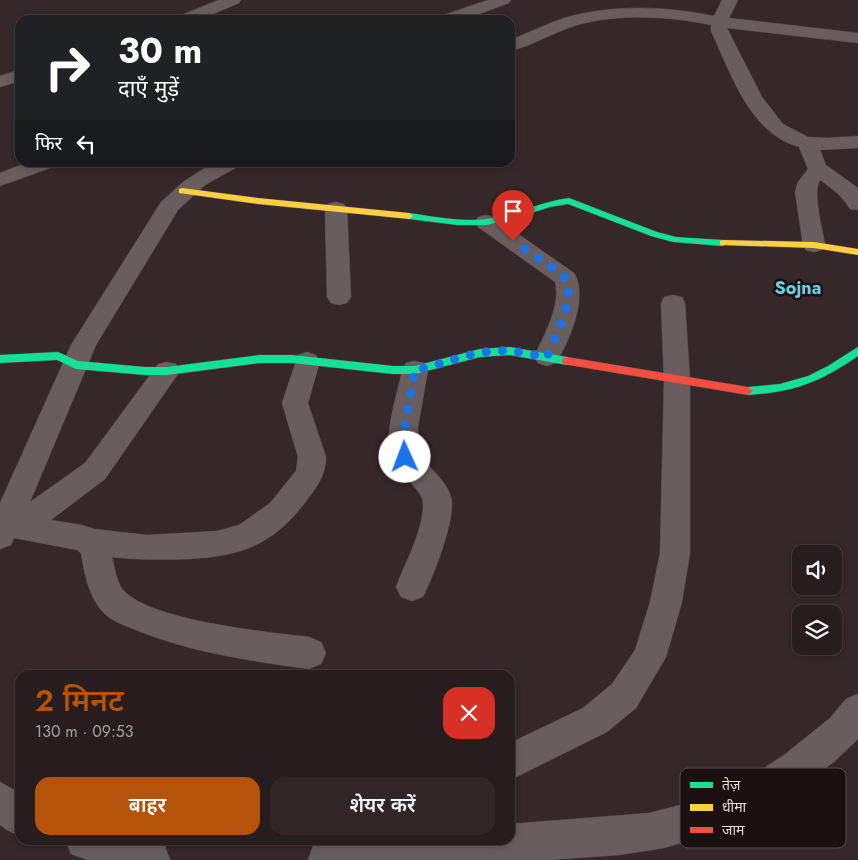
<!DOCTYPE html>
<html lang="hi">
<head>
<meta charset="utf-8">
<style>
	body { margin:0; font-family:Jost,"Noto Sans Devanagari",sans-serif; background:#302627; color:#f1f3f6; height:100vh; display:flex; flex-direction:column; font-size:19px; white-space:nowrap }
	* { box-sizing:border-box; margin:0 }
	p { font-size:16px; color:#a5a2a4 }
	.icon { flex:none; width:28px; height:28px; fill:none; stroke:currentColor; stroke-width:2; stroke-linecap:round; stroke-linejoin:round }
	.map { position:relative; flex:1; overflow:hidden }
	.sheet { position:absolute; left:15px; top:670px; width:500px; height:175px; display:flex; flex-direction:column; background:#281d1e; border-radius:15px; box-shadow:0 2px 8px #0003,0 0 0 1px #443b3c }
	.sheet>* { flex:none }
	.hud { position:absolute; left:15px; top:15px; width:500px; height:152px; border-radius:15px; box-shadow:0 2px 8px #0003,0 0 0 1px #443b3c; background:#202124; color:#fff; overflow:hidden }
	.fabs { position:absolute; left:792px; top:545px; display:grid; gap:10px }
	.fabs a { display:grid; place-items:center; width:50px; height:50px; border-radius:10px; background:#281d1e; box-shadow:0 2px 8px #0003,0 0 0 1px #443b3c; font-size:25px }
	.pin { position:absolute; display:grid; place-items:center; width:42px; height:42px; color:#fff; margin:-51px -21px; border-radius:50% 50% 50% 0; rotate:-45deg; box-shadow:0 0 5px #0007 }
	.pin .icon { rotate:45deg }
	.me { position:absolute; width:55px; margin:-28px; rotate:358deg; stroke-linejoin:round; filter:drop-shadow(0 0 4px #0008) }
	.turn { display:flex; align-items:center; gap:18px; height:105px; padding:0 20px; font-size:22px }
	.turn .icon { width:65px; height:65px; stroke-width:2.5 }
	.turn b { display:block; font-size:35px; line-height:42px }
	.then { display:flex; align-items:center; height:48px; padding:0 20px; background:#0003; gap:10px; font-size:19px }
	.round { display:grid; place-items:center; flex:none; width:52px; height:52px; border-radius:15px; background:#302627 }
	.overview { display:flex; align-items:center; justify-content:space-between; height:85px; padding:0 20px }
	h1 { font-size:30px; font-weight:600; line-height:38px; color:#b45309 }
	.cta { display:flex; gap:10px; margin-top:auto; padding:10px 20px }
	.cta a { flex:1; height:58px; border-radius:15px; background:#b45309; color:#fff; font-size:20px; font-weight:600; line-height:58px; text-align:center }
	.cta a+a { background:#302627; color:#f1f3f6 }
	.map>svg:first-child { display:block }
	.lines { fill:none; stroke-linecap:round; stroke-linejoin:round }
	.street-casing { stroke:#524545; stroke-width:1 }
	.fast-casing { stroke:#524545; stroke-width:1 }
	.slow-casing { stroke:#524545; stroke-width:1 }
	.jam-casing { stroke:#524545; stroke-width:1 }
	.street { fill:#695d5d; fill-rule:evenodd }
	.fast { fill:#16e098; fill-rule:evenodd }
	.slow { fill:#ffcf43; fill-rule:evenodd }
	.jam { fill:#f24e42; fill-rule:evenodd }
	.route { stroke:#1a73e8; stroke-width:9; stroke-dasharray:0 16.2 }
	.labels { text-anchor:middle; stroke-width:5; stroke-linejoin:round; paint-order:stroke }
	.quarter-label { font-size:18px; font-weight:bold; fill:#69d1e5; stroke:#1b0f0f }
	.key { fill:#1b0f0f; stroke:#594b4b; stroke-width:1 }
	.key-label { font-size:14px; fill:#ebd8d8 }
</style>
</head>
<body>
<div class="map">
<svg width="858" height="860" viewBox="0 0 858 860">
	<rect width="100%" height="100%" fill="#362728"/>
	<g class="lines">
		<g class="street-casing">
			<g id="street">
				<path d="M219 0H241L239 3 199 20H177L179 16Z"/>
				<path d="M488 0H511L509 3 463 20H439L441 16Z"/>
				<path d="M722 0H738L729 18 858 33V43L727 28 762 97 783 124 808 137 827 138 858 136V148L820 150 826 165 858 188V210L850 209C842 196 833 189 820 180 812 193 823 230 825 245L822 250 814 252 806 250 803 245 795 192 798 182 808 169 799 147C749 133 731 73 711 31V25C667 16 617 13 574 26 552 33 532 46 510 51V40C528 33 546 24 564 18 612 4 665 6 714 16Z"/>
				<path d="M20 70V81L0 87V76Z"/>
				<path d="M29 162H59L56 166 0 186V173Z"/>
				<path d="M214 162H242L239 166 205 185 178 210 96 345 30 502 85 463 158 364 167 362 176 364 180 371 105 479 51 520 82 525 94 529 147 535 217 531 239 525 270 503 296 471 298 457 282 403 298 355 307 352 316 355 320 361 308 403 326 457C326 477 315 489 304 504 271 546 241 556 188 559 162 560 138 560 112 557 115 568 116 581 123 590 151 621 267 632 309 637L321 642 326 653 321 664 309 669C251 661 195 653 141 632 127 626 111 622 101 610 88 594 84 572 81 553L77 550 14 538 11 545 0 549V503L71 345 161 202 183 182Z"/>
				<path d="M336 202 344 204 347 209 351 297 347 303 339 305 331 303 327 297 325 209 328 204Z"/>
				<path d="M486 215 494 217 574 273C589 296 569 342 556 363L547 366 538 363 534 357C544 334 561 307 555 282L478 227 475 222 478 217Z"/>
				<path d="M673 295 682 297 685 303 690 380V553L682 602 666 657 636 708 607 732 510 780V743L583 708 612 684 635 650 650 602 660 553 664 380 661 303 664 297Z"/>
				<path d="M415 361 424 363 428 370 418 427 419 455C430 469 443 477 450 494 459 513 433 577 423 597L412 601 401 597 396 587C405 563 424 529 423 503 423 490 397 473 391 457 383 435 398 393 402 370L406 363Z"/>
				<path d="M858 694V739L834 762 784 798 728 826 688 841 664 848 619 855 547 860H308L313 846 330 840H510V824L649 813 688 803 709 796 758 772 784 755 830 718 846 699Z"/>
				<path d="M0 782 20 793V836L7 830 0 825Z"/>
				<path d="M66 840H149L165 846 170 860H88L71 854Z"/>
			</g>
		</g>
		<g class="fast-casing">
			<g id="fast">
				<path d="M569 198 657 232 676 237 723 240 728 243 723 246 673 242 651 236 568 204 550 207 510 220 486 225H457L409 219 405 216 409 213C438 217 469 224 498 217 522 212 544 201 569 198Z"/>
				<path d="M510 347 567 357 572 361 567 365 510 355 480 357 415 374H393L292 363H260L167 375H145L76 369 57 360 0 363V355L58 352 78 361 145 367H167L260 355H292L393 366H415L480 349Z"/>
				<path d="M858 347V356C820 382 795 392 748 395L743 391 748 387 780 384 808 376 828 366Z"/>
			</g>
		</g>
		<g class="slow-casing">
			<g id="slow">
				<path d="M182 188 258 198 409 213 413 216 409 219 258 204 179 193V189Z"/>
				<path d="M723 240 814 242 858 249V255L814 248 720 245V241Z"/>
			</g>
		</g>
		<g class="jam-casing">
			<path id="jam" d="M567 357 748 387 753 391 748 395 563 364 562 361 563 358Z"/>
		</g>
		<use href="#street" class="street"/>
		<use href="#fast" class="fast"/>
		<use href="#slow" class="slow"/>
		<use href="#jam" class="jam"/>
	</g>
	<g class="lines">
		<path class="route" d="M405 457 402 443 415 370C442 365 469 352 496 351 513 350 530 354 547 357 555 335 581 292 561 273L513 241"/>
	</g>
	<g class="labels">
		<g class="quarter-label">
			<text x="798" y="294">Sojna</text>
		</g>
	</g>
	<rect x="680" y="768" width="166" height="80" rx="8" class="key"/>
	<rect x="690" y="782" width="23" height="6" fill="#16e098"/>
	<rect x="690" y="804" width="23" height="7" fill="#ffcf43"/>
	<rect x="690" y="827" width="23" height="6" fill="#f24e42"/>
	<g class="key-label">
		<text x="722" y="790">तेज़</text>
		<text x="722" y="812">धीमा</text>
		<text x="722" y="835">जाम</text>
	</g>
</svg>
<div class="fabs">
<a><svg class="icon" aria-label="sound" viewBox="0 0 24 24"><path d="M4 9h4l5-4v14l-5-4H4zM17 9q2 3 0 6"/></svg></a>
<a><svg class="icon" aria-label="layers" viewBox="0 0 24 24"><path d="M12 4l9 5-9 5-9-5zM3 14l9 5 9-5"/></svg></a>
</div>
<div class="pin" style="left:513px;top:241px;background:#d93025"><svg class="icon" aria-label="arrive" viewBox="0 0 24 24"><path d="M6 21V4h12l-3 4 3 4H6"/></svg></div>
<svg class="me" style="left:405px;top:457px" viewBox="-20 -20 40 40"><circle r="19" fill="#fff"/><path d="M0-13L10 11 0 6-10 11z" fill="#1a73e8"/></svg>
<div class="hud">
<div class="turn"><svg class="icon" aria-label="right" viewBox="0 0 24 24"><path d="M7 20v-9h11M14 6l5 5-5 5"/></svg><div><b>30 m</b>दाएँ मुड़ें</div></div>
<div class="then">फिर<svg class="icon" aria-label="left" viewBox="0 0 24 24"><path d="M17 20v-9H6M10 6l-5 5 5 5"/></svg></div>
</div>
<section class="sheet">
<div class="overview"><div><h1>2 मिनट</h1><p>130 m · 09:53</p></div><a class="round" style="background:#d93025;color:#fff"><svg class="icon" aria-label="close" viewBox="0 0 24 24"><path d="M6 6l12 12M18 6L6 18"/></svg></a></div>
<div class="cta"><a>बाहर</a><a>शेयर करें</a></div>
</section>
</div>
</body>
</html>
